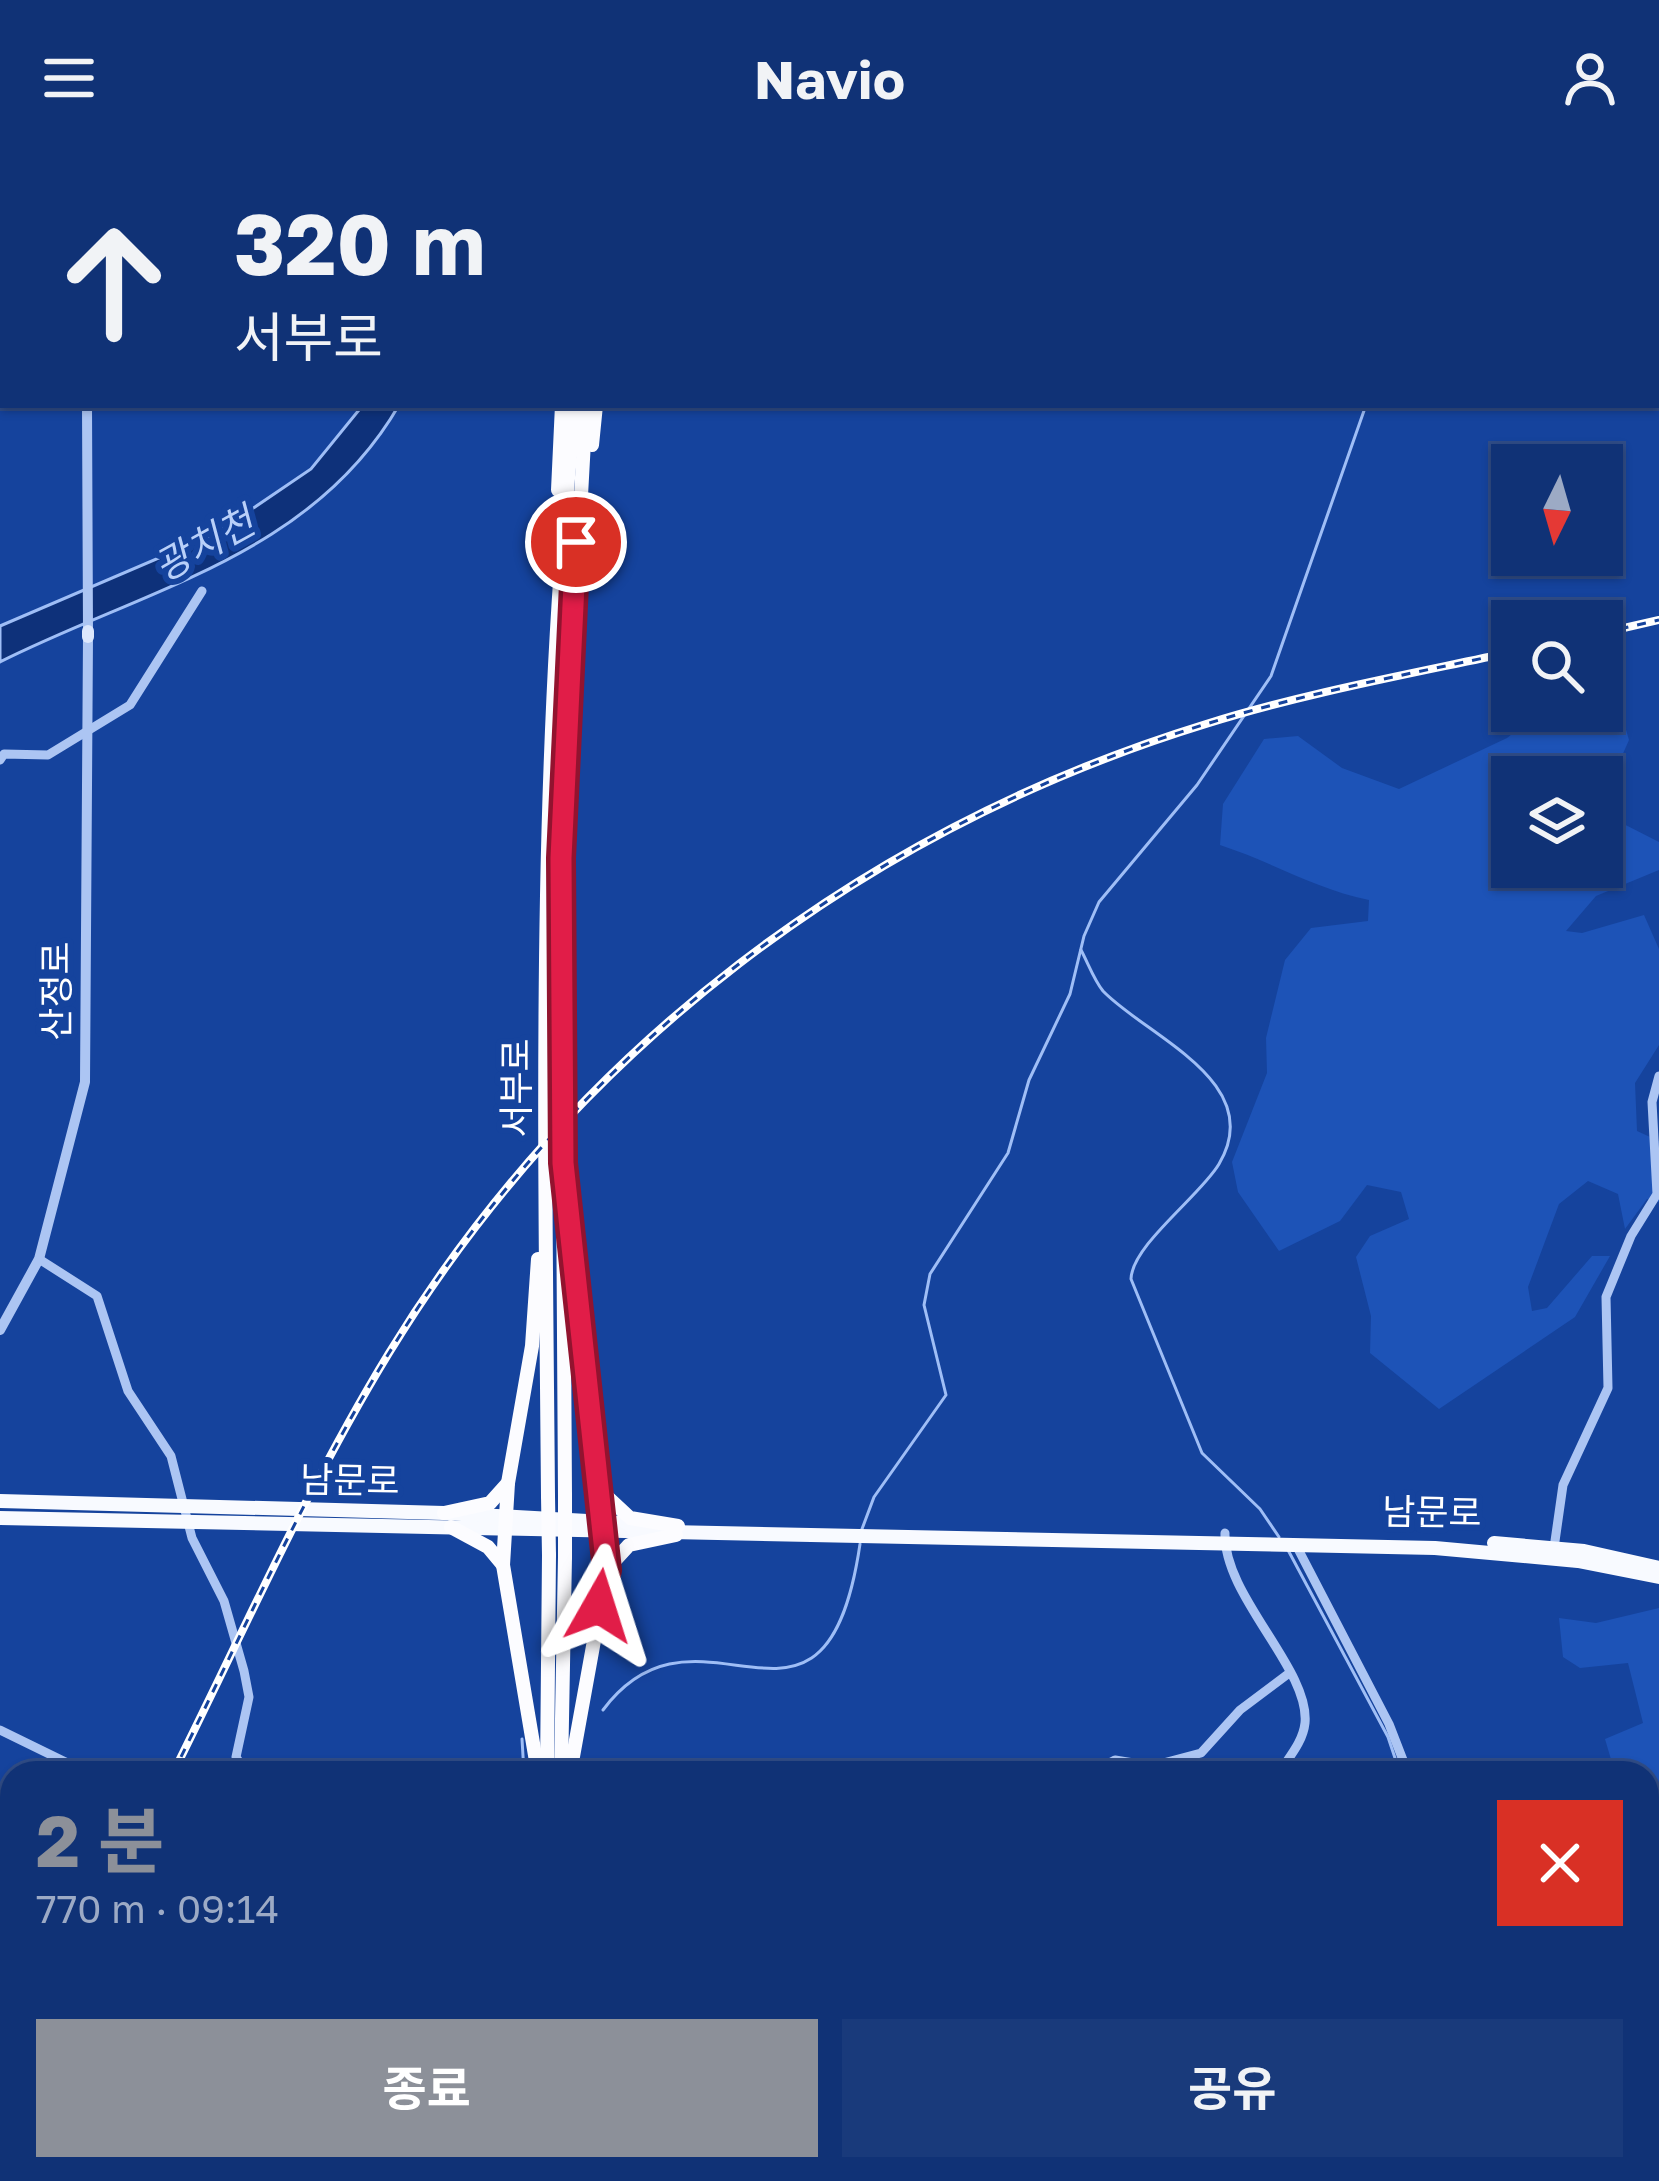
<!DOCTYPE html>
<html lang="ko">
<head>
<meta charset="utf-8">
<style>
	body { margin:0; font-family:"Golos Text","Noto Sans KR",sans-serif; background:#193a7b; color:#f1f3f6; height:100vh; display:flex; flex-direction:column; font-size:45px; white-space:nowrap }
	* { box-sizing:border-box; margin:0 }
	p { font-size:39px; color:#9caac5 }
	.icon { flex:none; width:66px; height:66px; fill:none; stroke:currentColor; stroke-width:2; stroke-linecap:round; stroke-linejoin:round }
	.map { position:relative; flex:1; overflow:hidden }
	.details { position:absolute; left:0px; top:1605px; width:1659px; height:420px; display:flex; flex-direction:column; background:#103276; border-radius:36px 36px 0 0; box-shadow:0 3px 9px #0004,0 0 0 3px #304d88 }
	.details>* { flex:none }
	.guide { position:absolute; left:0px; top:0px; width:1659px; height:252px; box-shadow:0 3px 9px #0004,0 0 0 3px #304d88; background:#103276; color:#f1f3f6; overflow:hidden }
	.needle { width:78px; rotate:185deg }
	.buttons { position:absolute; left:1491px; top:288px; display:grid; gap:24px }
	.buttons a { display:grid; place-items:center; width:132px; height:132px; border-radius:0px; background:#103276; box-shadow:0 3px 9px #0004,0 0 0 3px #304d88; font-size:60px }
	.pin { position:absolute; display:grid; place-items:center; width:102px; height:102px; color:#fff; margin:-51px; border:6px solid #fff; border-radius:50%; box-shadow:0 3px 12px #0007 }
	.me { position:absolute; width:132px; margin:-66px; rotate:6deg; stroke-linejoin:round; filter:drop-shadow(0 0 9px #0008) }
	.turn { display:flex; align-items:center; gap:42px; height:252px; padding:0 36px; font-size:54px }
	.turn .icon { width:156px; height:156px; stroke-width:2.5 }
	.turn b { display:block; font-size:84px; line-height:102px }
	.round { display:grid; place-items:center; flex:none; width:126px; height:126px; border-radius:0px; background:#193a7b }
	.headline { display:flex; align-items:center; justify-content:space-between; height:204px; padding:0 36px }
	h1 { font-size:72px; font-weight:700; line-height:90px; color:#8c9099 }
	.cta { display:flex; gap:24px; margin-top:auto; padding:24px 36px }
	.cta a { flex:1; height:138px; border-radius:0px; background:#8c9099; color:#fff; font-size:48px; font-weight:700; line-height:138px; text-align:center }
	.cta a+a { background:#193a7b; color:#f1f3f6 }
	header { display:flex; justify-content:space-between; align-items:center; height:156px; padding:0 36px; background:#103276; font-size:54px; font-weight:700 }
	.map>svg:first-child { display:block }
	.green { fill:#1d53b7 }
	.water { fill:#0e317a; stroke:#9fbef6; stroke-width:3 }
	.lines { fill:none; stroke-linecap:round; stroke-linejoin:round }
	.stream { stroke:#9fbef6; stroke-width:3 }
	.trunk-tunnel { stroke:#385fac; stroke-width:14; stroke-dasharray:14 7; stroke-linecap:butt }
	.minor { stroke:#acc5f3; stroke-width:9 }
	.tertiary { stroke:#acc5f3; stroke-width:10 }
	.secondary { stroke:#dce7fd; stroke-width:12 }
	.primary { stroke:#f8faff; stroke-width:14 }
	.trunk { stroke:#fcfcff; stroke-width:14 }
	.rail-casing { stroke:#fff; stroke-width:8 }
	.rail { stroke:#15439d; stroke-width:3; stroke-dasharray:9; stroke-linecap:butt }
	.trunk-bridge { stroke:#fcfcff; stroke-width:14 }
	.route-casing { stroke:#92132f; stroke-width:30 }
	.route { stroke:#e11d48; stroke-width:21 }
	.labels { text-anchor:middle; stroke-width:12; stroke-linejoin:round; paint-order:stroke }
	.street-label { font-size:36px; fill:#fff; stroke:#15439d }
	.water-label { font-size:39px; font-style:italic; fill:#b9d0f9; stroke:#15439d }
</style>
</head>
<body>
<header><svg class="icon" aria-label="menu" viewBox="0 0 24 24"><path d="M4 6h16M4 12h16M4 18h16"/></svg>Navio<svg class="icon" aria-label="person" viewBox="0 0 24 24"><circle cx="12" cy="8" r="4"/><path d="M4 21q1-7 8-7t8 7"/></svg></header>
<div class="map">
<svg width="1659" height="2025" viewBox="0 0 1659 2025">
	<rect width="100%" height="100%" fill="#15439d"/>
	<g class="green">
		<path d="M1612 526 1629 584 1602 645V621H1512V711H1602V657L1659 686V714L1596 740 1566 775 1582 777 1644 759 1659 793V889L1635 927 1637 975 1659 985V1046L1647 1043 1625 1073 1618 1038 1588 1025 1559 1048 1528 1131 1532 1155 1547 1152 1592 1100H1610L1575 1161 1439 1253 1370 1197 1371 1160 1356 1101 1370 1080 1409 1063 1401 1036 1367 1029 1340 1065 1279 1095 1238 1036 1232 1006 1267 917 1266 882 1285 804 1311 772 1368 765 1369 744C1316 733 1272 706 1220 689L1223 648 1264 583 1298 580 1342 612 1399 633 1507 582 1542 555H1602V528Z"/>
		<path d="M1659 1452V1676L1647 1666V1617H1615L1605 1583 1643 1567 1628 1507 1580 1512 1563 1501 1559 1462 1596 1467Z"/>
		<path d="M652 2013H940L927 2025H661Z"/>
		<path d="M1093 2013H1262L1260 2025H1055Z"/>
	</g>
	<path class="water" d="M363 249H399C312 400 145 433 0 506V470L215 378 311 313Z"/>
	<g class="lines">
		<g class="stream">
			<path d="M1656 60 1659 58"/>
			<path d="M1081 794C1088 807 1094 824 1103 835 1146 880 1268 926 1219 1008 1201 1039 1132 1089 1131 1123L1202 1297 1260 1353 1279 1381"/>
			<path d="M862 1373 874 1341 946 1239 924 1149 930 1118 1008 997 1029 924 1070 838 1084 780 1099 746 1197 629 1271 520 1366 249"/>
			<path d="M1288 1394 1388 1581 1400 1617"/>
			<path d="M603 1554C701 1423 825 1627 860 1388"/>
			<path d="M522 1583 524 1617"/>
			<path d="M1381 2025 1389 2013"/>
		</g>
		<path class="trunk-tunnel" d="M601 3V0"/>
		<g class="minor">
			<path d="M0 604 4 598 48 599 130 549 202 435"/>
			<path d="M39 1103 97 1140 128 1235 171 1300 192 1382 224 1445 244 1515 249 1541 236 1601 246 1617"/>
			<path d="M1225 1377C1223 1440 1310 1513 1305 1567 1303 1586 1289 1601 1279 1617"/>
			<path d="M1296 1389 1389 1568 1408 1617"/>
			<path d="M1554 1392 1563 1329 1608 1232 1606 1141 1631 1080 1657 1038 1652 946 1659 920"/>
			<path d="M0 1574 88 1617"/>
			<path d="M1091 1617 1115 1604 1152 1610 1201 1597 1240 1554 1288 1518"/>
			<path d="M307 2025 312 2013"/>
			<path d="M1395 2025 1408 2013"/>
		</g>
		<g class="tertiary">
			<path d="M86 0V3"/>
			<path d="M188 3 221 0"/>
			<path d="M0 22H3"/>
			<path d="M87 249 88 475"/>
			<path d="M0 1174 39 1103 85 926 88 481"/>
		</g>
		<path class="secondary" d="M88 481V475"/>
		<g class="primary">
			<path d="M0 1345 444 1357 640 1368"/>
			<path d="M0 1362 1435 1392 1578 1405 1659 1421"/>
			<path d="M1494 1387 1584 1395 1659 1412"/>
		</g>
		<g class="trunk">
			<path d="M570 0 573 3"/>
			<path d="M585 3V0"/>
			<path d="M617 3V0"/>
			<path d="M627 3 628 0"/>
			<path d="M592 289 596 249"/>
			<path d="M558 334 562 249"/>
			<path d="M600 1334 630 1362 678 1370"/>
			<path d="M565 1339 561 702 586 249"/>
			<path d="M548 1340C545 976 537 612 575 249"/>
			<path d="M444 1357 490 1347 508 1327"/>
			<path d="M451 1371 488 1391 503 1409"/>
			<path d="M607 1413 629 1389 676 1379"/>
			<path d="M538 1617 503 1409 508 1327 532 1190 538 1103"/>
			<path d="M547 1617 549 1399"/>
			<path d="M561 1617 565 1401"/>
			<path d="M570 1617 607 1413 572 1100"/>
			<path d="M500 2025 505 2013"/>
			<path d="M513 2025 517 2013"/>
		</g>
		<g class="rail-casing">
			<g id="rail">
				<path d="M1602 477 1659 464"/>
				<path d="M173 1617C243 1477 307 1331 389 1197 575 893 864 673 1206 568 1305 537 1410 518 1512 496"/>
				<path d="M0 1982 12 1958"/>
			</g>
		</g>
		<use href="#rail" class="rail"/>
		<g class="trunk-bridge">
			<path d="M565 1339V1401"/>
			<path d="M548 1340 549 1399"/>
		</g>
	</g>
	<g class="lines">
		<g class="route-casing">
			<path id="route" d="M576 386 561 702 563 1007 607 1414 599 1450"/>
		</g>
		<use href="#route" class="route"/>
	</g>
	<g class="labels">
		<g class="street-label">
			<text transform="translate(56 835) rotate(-90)" y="13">산정로</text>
			<text transform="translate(516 932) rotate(-90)" y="13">서부로</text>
			<text transform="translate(350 1324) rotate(1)" y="13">남문로</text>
			<text transform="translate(1432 1356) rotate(1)" y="13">남문로</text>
		</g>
		<g class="water-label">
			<text transform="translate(204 388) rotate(-29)" y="14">광치천</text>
		</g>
	</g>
</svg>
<div class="buttons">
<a><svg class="needle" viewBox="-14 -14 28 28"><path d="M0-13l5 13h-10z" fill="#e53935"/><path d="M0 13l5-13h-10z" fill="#9caac5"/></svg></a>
<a><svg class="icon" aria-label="search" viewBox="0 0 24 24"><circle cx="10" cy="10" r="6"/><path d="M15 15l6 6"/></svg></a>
<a><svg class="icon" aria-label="layers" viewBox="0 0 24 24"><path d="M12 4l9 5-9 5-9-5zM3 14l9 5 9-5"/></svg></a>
</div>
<div class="pin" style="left:576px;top:386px;background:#d93025"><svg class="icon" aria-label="arrive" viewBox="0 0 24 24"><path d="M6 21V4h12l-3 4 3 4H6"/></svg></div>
<svg class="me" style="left:599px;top:1450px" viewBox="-20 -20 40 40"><path d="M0-17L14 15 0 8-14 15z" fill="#e11d48" stroke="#fff" stroke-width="4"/></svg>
<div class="guide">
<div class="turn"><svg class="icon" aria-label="ahead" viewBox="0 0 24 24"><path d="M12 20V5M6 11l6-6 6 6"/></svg><div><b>320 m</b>서부로</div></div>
</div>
<section class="details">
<div class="headline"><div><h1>2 분</h1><p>770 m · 09:14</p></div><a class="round" style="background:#d93025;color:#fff"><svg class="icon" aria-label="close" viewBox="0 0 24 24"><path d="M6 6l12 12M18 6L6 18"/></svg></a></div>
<div class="cta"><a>종료</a><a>공유</a></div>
</section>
</div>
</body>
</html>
